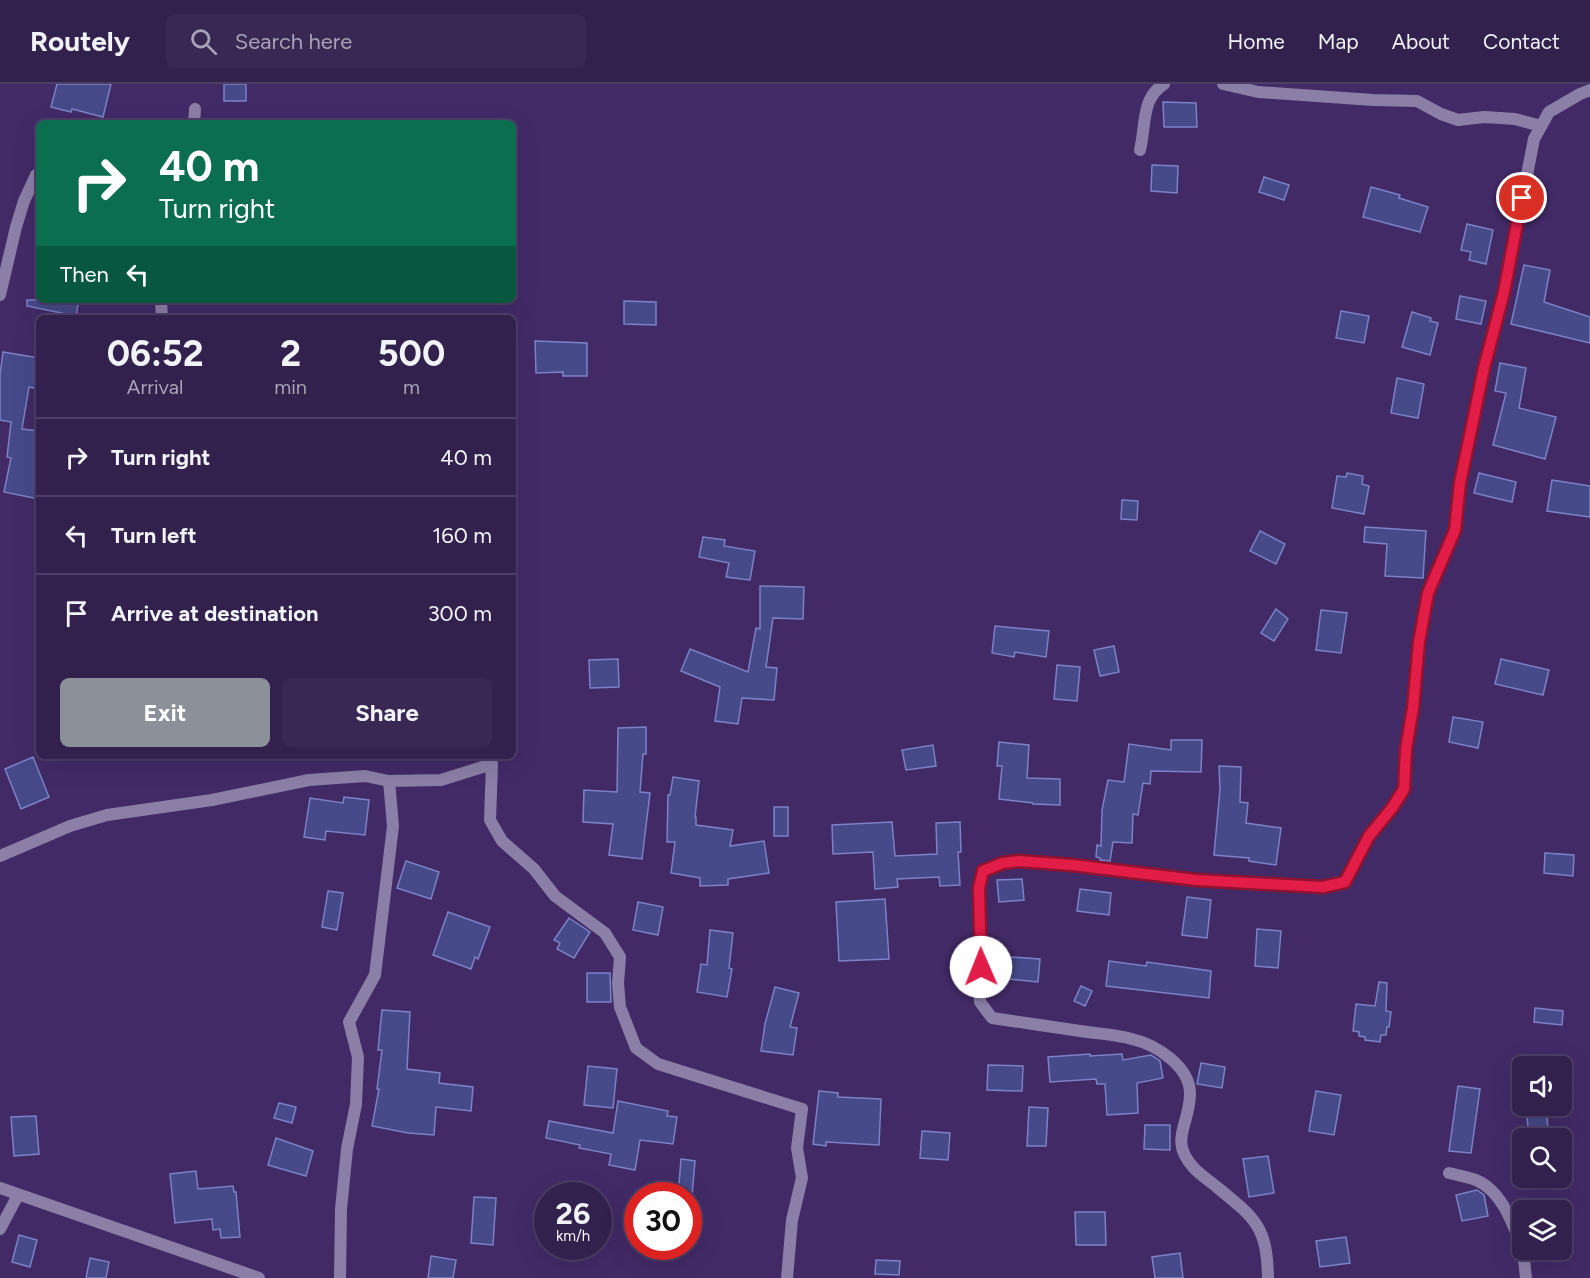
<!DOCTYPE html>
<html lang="en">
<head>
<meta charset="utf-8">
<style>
	body { margin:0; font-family:Figtree,sans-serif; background:#3a2854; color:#f1f3f6; height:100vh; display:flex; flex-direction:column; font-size:22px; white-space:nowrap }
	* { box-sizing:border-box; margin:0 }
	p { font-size:20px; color:#a8a3b6 }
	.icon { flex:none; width:33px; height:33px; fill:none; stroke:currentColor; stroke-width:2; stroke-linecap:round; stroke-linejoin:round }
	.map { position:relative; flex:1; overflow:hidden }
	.side { position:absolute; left:36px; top:231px; width:480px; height:444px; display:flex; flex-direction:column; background:#32204d; border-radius:9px; box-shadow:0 6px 24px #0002,0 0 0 2px #4d3e65 }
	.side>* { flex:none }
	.top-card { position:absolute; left:36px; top:36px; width:480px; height:183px; border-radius:9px; box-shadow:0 6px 24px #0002,0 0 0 2px #4d3e65; background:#0b6e4f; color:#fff; overflow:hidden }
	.tools { position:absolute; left:1512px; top:972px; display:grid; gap:12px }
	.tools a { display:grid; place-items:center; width:60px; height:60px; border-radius:9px; background:#32204d; box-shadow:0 6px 24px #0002,0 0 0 2px #4d3e65; font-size:30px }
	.speed { position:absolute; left:534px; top:1098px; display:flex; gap:12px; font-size:30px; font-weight:700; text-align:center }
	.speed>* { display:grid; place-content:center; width:78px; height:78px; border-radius:50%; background:#32204d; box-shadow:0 6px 24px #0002,0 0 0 2px #4d3e65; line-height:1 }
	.speed small { font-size:15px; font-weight:400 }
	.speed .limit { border:9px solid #d22; background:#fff; color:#111 }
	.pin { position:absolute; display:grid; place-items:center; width:51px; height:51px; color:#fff; margin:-26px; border:3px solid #fff; border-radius:50%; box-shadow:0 2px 6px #0007 }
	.me { position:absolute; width:66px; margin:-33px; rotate:359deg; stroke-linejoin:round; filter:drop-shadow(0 0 4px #0008) }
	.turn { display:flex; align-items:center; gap:21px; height:126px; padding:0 24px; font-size:27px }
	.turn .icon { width:78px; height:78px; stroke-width:2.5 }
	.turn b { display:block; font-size:42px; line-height:51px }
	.then { display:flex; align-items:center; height:57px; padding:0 24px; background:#0003; gap:12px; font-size:22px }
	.eta { display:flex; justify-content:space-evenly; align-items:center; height:102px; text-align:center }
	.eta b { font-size:36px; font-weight:700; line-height:42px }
	.button { display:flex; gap:12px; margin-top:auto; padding:12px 24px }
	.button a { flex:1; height:69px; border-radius:9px; background:#8c9099; color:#fff; font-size:24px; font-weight:700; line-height:69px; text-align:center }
	.button a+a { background:#3a2854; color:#f1f3f6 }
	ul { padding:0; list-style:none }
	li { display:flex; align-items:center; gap:18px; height:78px; padding:0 24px; border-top:2px solid #4d3e65 }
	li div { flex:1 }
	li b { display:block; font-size:22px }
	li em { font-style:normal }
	header { display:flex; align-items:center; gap:36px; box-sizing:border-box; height:84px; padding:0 30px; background:#32204d; border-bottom:2px solid #4d3e65 }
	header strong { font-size:28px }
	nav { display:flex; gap:33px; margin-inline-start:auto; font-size:21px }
	.search { width:420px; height:54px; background:#3a2854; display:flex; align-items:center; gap:15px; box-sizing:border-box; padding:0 21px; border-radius:9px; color:#a8a3b6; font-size:22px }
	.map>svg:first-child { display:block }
	.building { fill:#464a89; stroke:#7b82c6; stroke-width:1.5 }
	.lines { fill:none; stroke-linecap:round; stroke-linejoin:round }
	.street { stroke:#8b7fa7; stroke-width:12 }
	.route-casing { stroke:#92132f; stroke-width:15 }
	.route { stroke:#e11d48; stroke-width:10 }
</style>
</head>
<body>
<header>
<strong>Routely</strong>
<div class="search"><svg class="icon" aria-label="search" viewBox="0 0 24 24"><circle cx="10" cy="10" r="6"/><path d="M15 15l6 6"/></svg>Search here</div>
<nav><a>Home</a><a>Map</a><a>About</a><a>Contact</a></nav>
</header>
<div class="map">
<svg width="1590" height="1194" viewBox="0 0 1590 1194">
	<rect width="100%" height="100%" fill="#422a67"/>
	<g class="building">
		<path d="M57 0H111L103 33 72 25 71 28 51 23Z"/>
		<rect x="224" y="0" width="22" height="17"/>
		<path d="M1163 18 1196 19 1197 43H1164Z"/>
		<path d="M1152 81 1178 82 1177 109 1151 107Z"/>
		<path d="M1264 93 1289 101 1284 116 1259 108Z"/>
		<path d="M1371 103 1400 111 1399 114 1428 123 1420 148 1363 133Z"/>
		<path d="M1467 140 1493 146 1486 180 1469 176 1471 168 1461 166Z"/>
		<path d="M1524 181 1550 186 1544 218 1590 233V259L1511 240Z"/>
		<path d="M1460 212 1486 217 1481 240 1456 235Z"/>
		<path d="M27 216H79L76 232 27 222Z"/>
		<path d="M624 217 656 218V241L624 240Z"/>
		<path d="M1341 227 1369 232 1364 259 1336 254Z"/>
		<path d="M1412 228 1431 234 1430 237 1438 239 1430 271 1402 263Z"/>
		<path d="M535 257 587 259V292H563V288L536 289Z"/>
		<path d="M3 268 39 274V305L29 303 22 345 39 347V415L4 408 11 374 7 373 11 338 0 336V291Z"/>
		<path d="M1500 279 1526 284 1519 324 1556 333 1545 375 1493 361 1506 309 1495 307Z"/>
		<path d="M1397 294 1424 300 1418 334 1391 329Z"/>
		<path d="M1347 389 1363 392 1362 400 1369 402 1364 430 1332 424 1337 392 1346 393Z"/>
		<path d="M1479 389 1516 398 1512 418 1474 409Z"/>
		<path d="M1552 396 1590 402V433L1547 427Z"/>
		<path d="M1122 416 1138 417 1137 436 1121 435Z"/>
		<path d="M1365 443 1426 447 1423 494 1385 492 1387 460 1364 458Z"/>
		<path d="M1260 447 1285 460 1276 480 1250 467Z"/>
		<path d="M703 453 725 456 724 462 755 467 750 496 726 493 729 479 699 473Z"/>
		<path d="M760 502 804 503 803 535 773 534 766 583 777 584 774 616 742 614 738 640 715 637 720 603 681 587 690 565 748 588 756 544 760 545Z"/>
		<path d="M1276 525 1288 535 1274 557 1261 549Z"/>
		<path d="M1321 526 1347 529 1341 569 1316 566Z"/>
		<path d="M995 542 1049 547 1046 573 1015 568 1014 573 992 569Z"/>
		<path d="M1114 562 1119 588 1100 592 1094 566Z"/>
		<path d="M618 575 619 603 590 604 589 576Z"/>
		<path d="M1501 575 1549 586 1543 611 1495 600Z"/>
		<path d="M1057 581 1080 583 1077 617 1054 615Z"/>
		<path d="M1453 633 1483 638 1478 664 1449 658Z"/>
		<path d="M646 643V670H643L640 708 650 709 642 775 609 771 613 740 583 738 584 706 617 708 618 644Z"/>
		<path d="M1171 656H1202L1201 688 1151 687 1150 700 1143 699 1138 731 1133 730 1132 759 1113 758 1110 777 1100 776V774L1096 773 1097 761 1101 762 1102 726 1108 696 1124 698 1129 660 1171 666Z"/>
		<path d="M999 658 1029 661 1027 694 1060 695V721L1033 720V719L999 715 1002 682H997Z"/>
		<path d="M933 661 936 682 906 686 902 666Z"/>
		<path d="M33 673 49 713 21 725 5 685Z"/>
		<path d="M1219 682 1241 683 1240 718 1248 719 1246 739 1281 744 1276 781 1249 777V774L1214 771 1220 705Z"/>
		<path d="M673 693 699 697 695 733H696V741L733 746 730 762 764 757 769 789 728 795V801L700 802V794L671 789 675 758H667L668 711H670Z"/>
		<path d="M344 713 369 716 365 751 326 747 325 756 304 753 310 714 343 719Z"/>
		<rect x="774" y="723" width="14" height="29"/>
		<path d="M892 738 895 772 937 770 936 739 960 738 961 768H958L960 801 940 802 939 793 897 795 898 803 875 805 873 768 833 770 832 741Z"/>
		<path d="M1545 769 1574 771 1573 792 1544 789Z"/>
		<path d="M406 777 439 788 431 815 397 804Z"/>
		<path d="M1022 795 1024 816 999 818 997 796Z"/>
		<path d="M1080 805 1111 809 1109 831 1077 827Z"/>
		<path d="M328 807 343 809 337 846 322 843Z"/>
		<path d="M1187 813 1211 816 1207 854 1182 851Z"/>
		<path d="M885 815 889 875 839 877 836 818Z"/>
		<path d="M638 818 663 823 658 851 633 846Z"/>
		<path d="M448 828 490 843 478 875 475 873 471 885 433 871Z"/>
		<path d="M569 834 590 848 574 874 557 865 560 859 554 856Z"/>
		<path d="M1257 845 1281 847 1278 884 1255 882Z"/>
		<path d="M710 846 733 849 729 884 732 885 727 913 697 908 701 880 707 881Z"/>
		<path d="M1011 873 1040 875 1038 898 1009 895Z"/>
		<path d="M1109 877 1146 882 1147 878 1211 887 1209 914 1106 902Z"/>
		<path d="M587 889H610L611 918H587Z"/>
		<path d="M1379 898 1387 899 1386 927 1391 928 1389 943H1387L1386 951H1381L1380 958 1365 956V953L1359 952V948L1353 947 1356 920 1375 922Z"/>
		<path d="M1081 902 1092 907 1085 922 1074 917Z"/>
		<path d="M775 903 799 909 790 943 797 944 793 971 761 967 765 940Z"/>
		<path d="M1535 924 1563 927 1562 941 1534 938Z"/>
		<path d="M382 926 410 928 407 985 440 989 439 999 473 1003 471 1027 436 1023 434 1051 408 1049 372 1042 379 1005H377L382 966H378Z"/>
		<path d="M1090 970V972L1122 970 1123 976 1151 971 1160 977 1163 994 1137 999 1138 1029 1107 1031 1105 1000H1097L1096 995 1050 998 1048 973Z"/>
		<path d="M1201 979 1225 983 1222 1004 1197 1000Z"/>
		<path d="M988 981 1023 982 1022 1007 987 1006Z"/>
		<path d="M588 982 617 985 613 1024 584 1021Z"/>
		<path d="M1458 1002 1480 1005 1471 1069 1449 1067Z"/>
		<path d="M819 1007 838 1009V1013L881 1015 879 1061 826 1058V1062L813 1060Z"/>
		<path d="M1316 1007 1341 1011 1334 1051 1309 1047Z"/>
		<path d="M618 1017 668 1027 667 1032 677 1033 673 1060 640 1056 635 1086 609 1081 611 1070 579 1064 580 1061 546 1054 549 1037 613 1049Z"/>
		<path d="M279 1019 296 1023 292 1039 274 1034Z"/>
		<path d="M1526 1022H1546L1549 1054H1529Z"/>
		<path d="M1029 1023 1048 1024 1046 1062H1027Z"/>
		<path d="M36 1032 39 1070 14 1072 11 1033Z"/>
		<path d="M1145 1041H1170V1066L1144 1065Z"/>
		<path d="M922 1047 950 1049 948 1076 920 1074Z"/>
		<path d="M276 1054 313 1067 306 1092 268 1081Z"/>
		<path d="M1268 1072 1274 1109 1249 1113 1243 1075Z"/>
		<path d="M681 1075 695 1077 692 1112H678Z"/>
		<path d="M196 1087 198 1105 233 1102 234 1108H236L240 1153 221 1154 220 1145 213 1146 212 1135 175 1139 170 1090Z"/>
		<path d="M1477 1106 1484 1111 1488 1132 1462 1137 1456 1111Z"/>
		<path d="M474 1113 496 1114 493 1161 471 1159Z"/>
		<path d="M1075 1128H1105L1106 1161H1076Z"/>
		<path d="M19 1151 37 1156 30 1183 12 1178Z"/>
		<path d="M1346 1153 1350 1179 1320 1183 1316 1157Z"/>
		<path d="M1180 1169 1183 1194H1155L1152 1173Z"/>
		<path d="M431 1172 456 1176 453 1194H428Z"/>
		<path d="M90 1174 109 1178 106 1194H86Z"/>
		<path d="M876 1176 900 1177 899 1191 875 1190Z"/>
	</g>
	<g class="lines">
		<g class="street">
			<path d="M1223 0 1258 8 1373 16 1417 17 1441 30 1458 36 1484 33 1515 35 1541 42"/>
			<path d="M194 39 195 25"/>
			<path d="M1140 66C1146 42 1141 14 1164 0"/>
			<path d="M0 211 16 143 24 117 36 91 39 89"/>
			<path d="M161 216 162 234"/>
			<path d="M0 772 70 742 107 731 212 716 309 696 365 692 389 697 441 696 492 680 490 736 502 757 534 785 555 812 605 849 620 873 618 899 620 923 636 964 658 980 802 1025 797 1064 802 1094 792 1136 787 1194"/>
			<path d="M1449 1089C1458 1091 1467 1093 1476 1096 1502 1107 1513 1140 1522 1164"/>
			<path d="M0 1104 259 1194"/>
			<path d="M0 1145 18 1111"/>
			<path d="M1523 1166 1526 1194"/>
			<path d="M340 1194 341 1125 347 1065 356 1020 358 973 349 938 375 891 393 742 389 697"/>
			<path d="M1268 1194C1267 1143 1256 1135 1218 1104 1210 1097 1200 1091 1193 1083 1169 1056 1189 1042 1190 1011 1191 983 1157 961 1132 955 1118 951 1102 950 1087 948 1055 943 1024 939 992 934L980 918 979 804 983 787 1003 779 1019 777 1072 781 1196 796 1323 803 1345 798 1369 752 1392 724 1404 705 1406 665 1413 624 1419 558 1428 509 1455 446 1460 399 1484 283 1504 208 1534 55 1549 28 1580 10 1590 6"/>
		</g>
	</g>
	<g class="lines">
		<g class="route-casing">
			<path id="route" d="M981 883 979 804 983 787 1003 779 1019 777 1072 781 1196 796 1323 803 1345 798 1369 752 1392 724 1404 705 1406 665 1413 624 1419 558 1428 509 1455 446 1460 399 1484 284 1504 208 1522 114"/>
		</g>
		<use href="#route" class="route"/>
	</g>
</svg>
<div class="tools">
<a><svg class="icon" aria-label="sound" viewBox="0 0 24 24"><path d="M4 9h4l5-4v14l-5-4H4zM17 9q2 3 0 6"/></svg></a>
<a><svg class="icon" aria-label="search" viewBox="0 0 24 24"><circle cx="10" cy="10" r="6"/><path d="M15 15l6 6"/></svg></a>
<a><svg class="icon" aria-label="layers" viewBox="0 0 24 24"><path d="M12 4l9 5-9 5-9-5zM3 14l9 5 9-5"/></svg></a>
</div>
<div class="speed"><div>26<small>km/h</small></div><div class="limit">30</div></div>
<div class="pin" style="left:1522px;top:114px;background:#d93025"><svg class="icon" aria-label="arrive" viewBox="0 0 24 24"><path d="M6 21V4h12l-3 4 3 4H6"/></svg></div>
<svg class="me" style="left:981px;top:883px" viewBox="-20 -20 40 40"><circle r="19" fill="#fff"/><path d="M0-13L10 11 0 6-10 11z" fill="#e11d48"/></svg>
<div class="top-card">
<div class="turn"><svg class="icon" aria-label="right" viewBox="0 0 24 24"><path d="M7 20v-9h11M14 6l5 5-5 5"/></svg><div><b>40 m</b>Turn right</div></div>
<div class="then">Then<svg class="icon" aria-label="left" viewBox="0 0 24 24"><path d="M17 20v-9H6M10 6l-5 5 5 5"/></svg></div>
</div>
<section class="side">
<div class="eta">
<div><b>06:52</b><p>Arrival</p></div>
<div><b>2</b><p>min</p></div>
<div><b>500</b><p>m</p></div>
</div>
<ul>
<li><svg class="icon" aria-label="right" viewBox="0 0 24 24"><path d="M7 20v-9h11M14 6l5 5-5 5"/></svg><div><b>Turn right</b></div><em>40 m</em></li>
<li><svg class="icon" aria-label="left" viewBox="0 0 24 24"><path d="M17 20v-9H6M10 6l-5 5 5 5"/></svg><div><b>Turn left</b></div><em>160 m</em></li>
<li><svg class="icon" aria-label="arrive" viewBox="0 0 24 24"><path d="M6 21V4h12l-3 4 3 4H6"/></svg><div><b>Arrive at destination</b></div><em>300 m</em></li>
</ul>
<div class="button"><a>Exit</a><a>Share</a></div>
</section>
</div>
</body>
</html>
